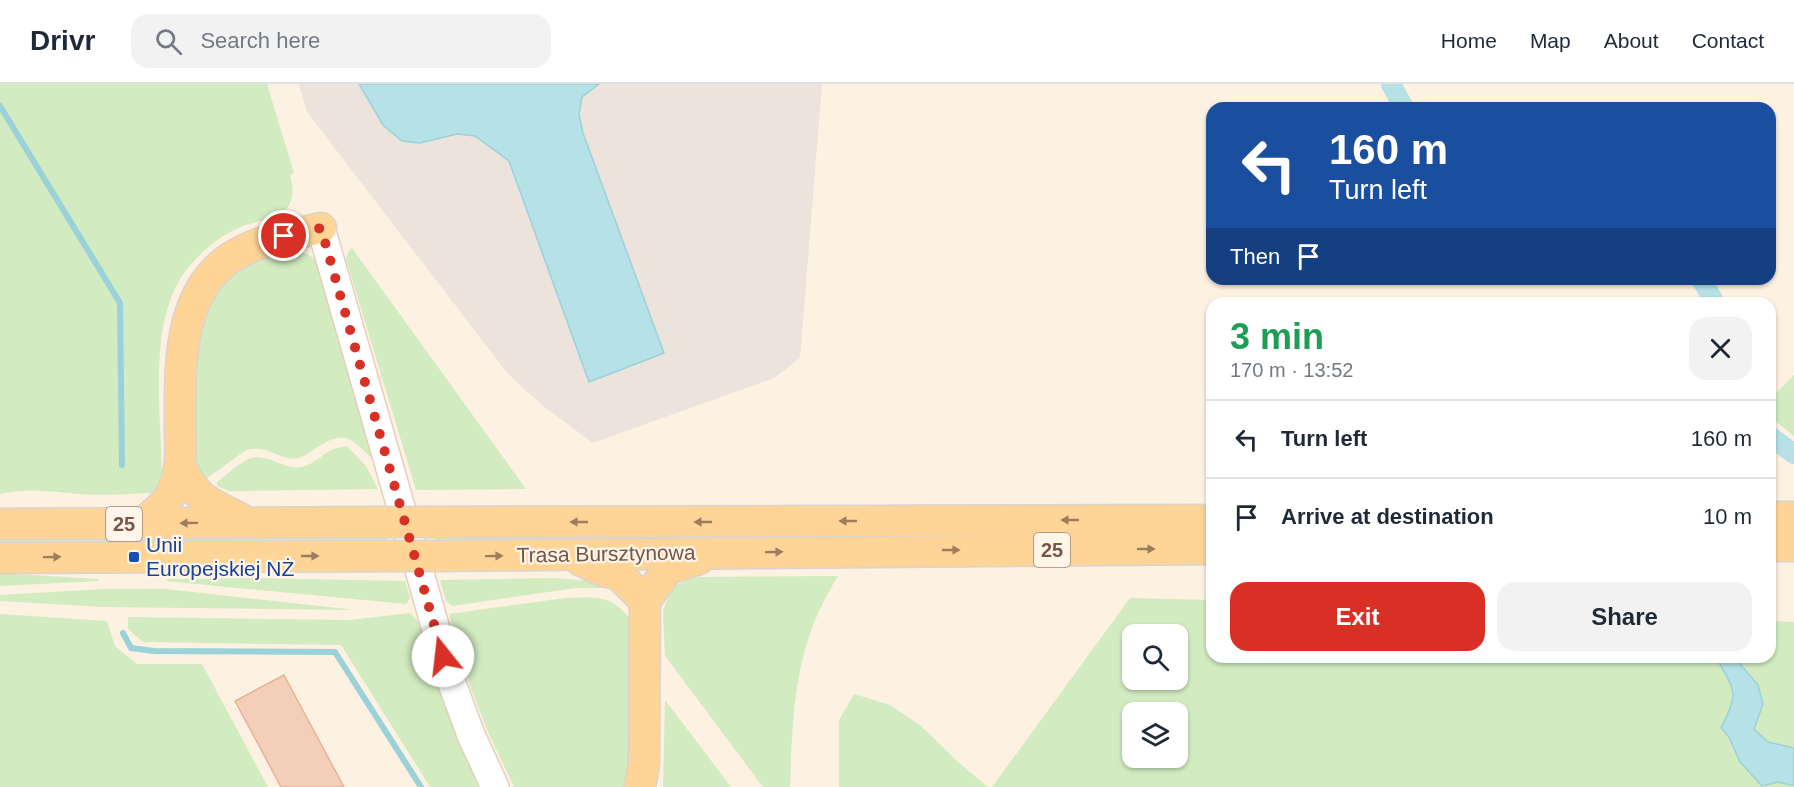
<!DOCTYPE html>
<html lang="en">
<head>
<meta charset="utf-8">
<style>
	body { margin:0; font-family:Arial,sans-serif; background:#f2f2f3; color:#1f2937; height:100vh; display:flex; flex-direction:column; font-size:22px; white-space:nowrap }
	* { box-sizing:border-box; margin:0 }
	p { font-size:20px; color:#747a83 }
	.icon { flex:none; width:33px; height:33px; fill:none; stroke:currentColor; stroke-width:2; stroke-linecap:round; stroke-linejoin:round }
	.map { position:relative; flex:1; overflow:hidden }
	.side { position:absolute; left:1206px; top:213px; width:570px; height:366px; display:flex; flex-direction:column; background:#fff; border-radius:18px; box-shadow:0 2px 4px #0004 }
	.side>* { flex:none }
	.banner { position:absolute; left:1206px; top:18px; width:570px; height:183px; border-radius:18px; box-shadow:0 2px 4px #0004; background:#1a4fa0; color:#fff; overflow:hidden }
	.tools { position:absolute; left:1122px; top:540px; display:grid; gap:12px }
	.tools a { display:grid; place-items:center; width:66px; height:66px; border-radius:12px; background:#fff; box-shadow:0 2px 4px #0004; font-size:30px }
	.pin { position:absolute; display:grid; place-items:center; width:51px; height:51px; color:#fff; margin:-26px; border:3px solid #fff; border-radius:50%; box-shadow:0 2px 6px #0007 }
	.me { position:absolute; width:66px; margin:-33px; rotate:344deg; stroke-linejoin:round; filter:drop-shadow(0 0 4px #0008) }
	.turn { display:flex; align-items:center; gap:21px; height:126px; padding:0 24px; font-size:27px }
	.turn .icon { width:78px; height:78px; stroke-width:2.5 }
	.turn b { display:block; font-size:42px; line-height:51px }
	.then { display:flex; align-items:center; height:57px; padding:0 24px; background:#0003; gap:12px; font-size:22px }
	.round { display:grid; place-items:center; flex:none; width:63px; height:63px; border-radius:18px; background:#f2f2f3 }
	.headline { display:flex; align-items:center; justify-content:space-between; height:102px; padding:0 24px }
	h1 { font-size:36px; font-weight:700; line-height:45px; color:#1e9e55 }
	.button { display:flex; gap:12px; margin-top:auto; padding:12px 24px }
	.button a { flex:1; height:69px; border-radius:18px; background:#d93025; color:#fff; font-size:24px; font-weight:700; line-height:69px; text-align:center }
	.button a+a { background:#f2f2f3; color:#1f2937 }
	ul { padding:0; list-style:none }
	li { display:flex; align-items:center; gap:18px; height:78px; padding:0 24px; border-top:2px solid #e0e1e3 }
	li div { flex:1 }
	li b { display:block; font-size:22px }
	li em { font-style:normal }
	header { display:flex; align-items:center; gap:36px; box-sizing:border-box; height:84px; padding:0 30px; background:#fff; border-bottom:2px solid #e0e1e3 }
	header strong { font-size:28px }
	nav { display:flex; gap:33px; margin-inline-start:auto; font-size:21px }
	.search { width:420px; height:54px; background:#f2f2f3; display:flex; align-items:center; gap:15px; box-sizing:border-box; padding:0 21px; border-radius:18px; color:#747a83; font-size:22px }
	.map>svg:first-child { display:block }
	.industrial { fill:#ece3dd }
	.green { fill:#d2ebc0; fill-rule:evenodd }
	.water { fill:#b5e1e7; stroke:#9bd1d9; stroke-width:1.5 }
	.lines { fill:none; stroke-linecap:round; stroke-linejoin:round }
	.stream { stroke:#9bd1d9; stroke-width:6 }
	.canal { stroke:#b5e1e7; stroke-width:20 }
	.building { fill:#f3ceb8; stroke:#e6b398; stroke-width:1.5 }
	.secondary-casing { stroke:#e7cebb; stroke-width:30 }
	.primary-casing { stroke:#dbd3cf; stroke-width:33 }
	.secondary { stroke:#fff; stroke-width:27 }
	.primary { stroke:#fed597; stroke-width:30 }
	.primary-bridge-casing { stroke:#dbd3cf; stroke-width:33; stroke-linecap:butt }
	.primary-bridge { stroke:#fed597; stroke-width:30 }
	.oneway { fill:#9e7c5f }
	.route { stroke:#d93025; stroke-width:10; stroke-dasharray:0 18 }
	.transit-dot { fill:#1a4fb4; stroke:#fff5e8; stroke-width:2 }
	.labels { text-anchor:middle; stroke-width:4.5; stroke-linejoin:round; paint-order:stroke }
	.shield { fill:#fff5e8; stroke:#9e8677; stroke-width:1.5 }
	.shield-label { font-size:20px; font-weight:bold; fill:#755647 }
	.transit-label { font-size:21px; fill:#164399; stroke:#fff5e8; text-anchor:start }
	.street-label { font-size:21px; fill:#755647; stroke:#fff5e8 }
</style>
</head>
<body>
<header>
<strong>Drivr</strong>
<div class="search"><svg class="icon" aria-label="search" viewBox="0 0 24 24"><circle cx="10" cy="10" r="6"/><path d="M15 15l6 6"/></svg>Search here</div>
<nav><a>Home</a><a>Map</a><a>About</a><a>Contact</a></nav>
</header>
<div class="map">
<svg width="1794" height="703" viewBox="0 0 1794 703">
	<rect width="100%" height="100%" fill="#fdf1e1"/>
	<path class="industrial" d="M299 0H822L800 274 774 294 593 359 542 321 508 290 307 28Z"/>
	<g class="green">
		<path d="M0 0H267L294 89 290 91C302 137 267 131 236 145 217 154 196 172 184 189 148 240 161 329 162 389L159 399 151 409C127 410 103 412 80 410 52 408 28 403 0 410Z"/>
		<path d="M352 164 526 405 416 406 346 175 348 168Z"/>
		<path d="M289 167C302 167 309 169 318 179L377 379C347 351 346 344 310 368 305 372 298 375 292 375 275 372 265 361 246 366L202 398C192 376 194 352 194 329 194 281 194 220 237 188 252 177 272 172 289 167Z"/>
		<path d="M1794 291V352L1770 333V315Z"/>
		<path d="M347 362 366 382 378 405 229 407 217 402V398C227 391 239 378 251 374 270 369 287 389 305 382 324 375 323 365 347 362Z"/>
		<path d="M433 449 599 450 627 454 598 458 437 459Z"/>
		<path d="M385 450 388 460 0 461V452Z"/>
		<path d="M0 489 98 495 99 497 0 502Z"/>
		<path d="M838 492C794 562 793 623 790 703H763L665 572 663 527 668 513 674 503 686 495 699 493Z"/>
		<path d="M255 494 405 497 410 514 406 520 166 497 167 495Z"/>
		<path d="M556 494 611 499 624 510 605 504H576L452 522 446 517 440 496Z"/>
		<path d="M103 505H166L356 526 103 523 0 517V511Z"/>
		<path d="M565 514C598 514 607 509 630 534V675L624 703H514L488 648 471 605 449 530Z"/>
		<path d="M1130 514 1212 516V573H1716C1735 609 1740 606 1721 644L1729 653 1740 678 1762 702 1778 698 1794 703H992ZM1132 550H1178V596H1132ZM1132 628H1178V674H1132Z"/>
		<path d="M410 529 422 541 481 703H430L341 561 143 558 128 545V533L350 536Z"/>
		<path d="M0 530 107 537 115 562 137 580H202L268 703H0Z"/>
		<path d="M1770 537 1794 538V664L1768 658 1754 645 1763 620 1758 601 1734 573H1770Z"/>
		<path d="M854 610 890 621 921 642 959 679 988 703H839V636Z"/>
		<path d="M665 616 731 703H663Z"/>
	</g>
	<g class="water">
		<path d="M359 0H599L582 13 579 31 583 49 664 269 589 298 509 77 475 52 457 50 420 59 402 57 383 41Z"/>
		<path d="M1716 573H1734L1758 601 1763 620 1754 645 1768 658 1794 664V702L1778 698 1762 702 1740 678 1729 653 1721 644C1740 606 1735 609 1716 573Z"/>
	</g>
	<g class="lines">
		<g class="stream">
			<path d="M0 22 120 219 122 381"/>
			<path d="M123 549 131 564 154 567 335 568 421 703"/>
		</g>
		<g class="canal">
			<path d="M1391 0 1404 24"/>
			<path d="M1701 195 1715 219"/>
			<path d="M1770 352 1794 370"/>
		</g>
	</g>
	<path class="building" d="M284 591 344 703H281L235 617Z"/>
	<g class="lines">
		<g class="secondary-casing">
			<path id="secondary" d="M321 144 450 594 471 651 495 703"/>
		</g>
		<g class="primary-casing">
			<g id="primary">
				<path d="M180 381C197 418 210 418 243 436"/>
				<path d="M1770 433H1794"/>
				<path d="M427 438 1212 436"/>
				<path d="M0 440 383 438"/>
				<path d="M142 440C152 431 164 422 171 410 183 389 180 362 180 338 180 275 178 196 246 165 269 154 296 150 321 144"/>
				<path d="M1770 462H1794"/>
				<path d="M436 472 1212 465"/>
				<path d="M0 474 393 472"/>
				<path d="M580 476 603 487 618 490 645 517"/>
				<path d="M640 703 644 680 645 517 668 485 699 475"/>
			</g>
		</g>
		<use href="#secondary" class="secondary"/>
		<use href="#primary" class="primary"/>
		<g class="primary-bridge-casing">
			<g id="primary-bridge">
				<path d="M383 438H427"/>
				<path d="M393 472H436"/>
			</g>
		</g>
		<use href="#primary-bridge" class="primary-bridge"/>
	</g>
	<defs><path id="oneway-solid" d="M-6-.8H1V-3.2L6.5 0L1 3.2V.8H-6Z" transform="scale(1.5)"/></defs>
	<g class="oneway">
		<use href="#oneway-solid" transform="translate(1070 436) rotate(180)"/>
		<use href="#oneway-solid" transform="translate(848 437) rotate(180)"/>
		<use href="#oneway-solid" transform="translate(579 438) rotate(180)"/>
		<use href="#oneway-solid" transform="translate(703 438) rotate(180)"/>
		<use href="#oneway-solid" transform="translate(189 439) rotate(179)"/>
		<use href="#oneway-solid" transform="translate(1146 465)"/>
		<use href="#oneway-solid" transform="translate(951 466)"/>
		<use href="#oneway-solid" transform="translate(774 468) rotate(-1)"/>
		<use href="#oneway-solid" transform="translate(310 472)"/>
		<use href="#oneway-solid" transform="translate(494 472) rotate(-1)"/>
		<use href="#oneway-solid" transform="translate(52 473) rotate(-1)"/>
	</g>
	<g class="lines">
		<path class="route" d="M284 152 321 144 443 572"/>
	</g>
	<rect class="transit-dot" x="128" y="467" width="12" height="12" rx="3"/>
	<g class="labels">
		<g class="shield">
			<rect x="106" y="423" width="36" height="34" rx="4.5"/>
			<rect x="1034" y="449" width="36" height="34" rx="4.5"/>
		</g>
		<g class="shield-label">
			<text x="124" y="447">25</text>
			<text x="1052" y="473">25</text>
		</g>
		<g class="transit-label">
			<text x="146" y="468">Unii<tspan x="146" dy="24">Europejskiej NŻ</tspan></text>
		</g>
		<g class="street-label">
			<text transform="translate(606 470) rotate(-1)" y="7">Trasa Bursztynowa</text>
		</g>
	</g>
</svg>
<div class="tools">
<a><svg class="icon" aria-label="search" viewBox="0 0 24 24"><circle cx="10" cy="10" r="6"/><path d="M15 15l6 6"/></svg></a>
<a><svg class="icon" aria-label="layers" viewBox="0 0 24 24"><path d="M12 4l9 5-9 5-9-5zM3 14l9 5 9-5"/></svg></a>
</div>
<div class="pin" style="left:284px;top:152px;background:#d93025"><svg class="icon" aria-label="arrive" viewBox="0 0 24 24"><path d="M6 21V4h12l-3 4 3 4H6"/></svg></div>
<svg class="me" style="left:443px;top:572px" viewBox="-20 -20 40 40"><circle r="19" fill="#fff"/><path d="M0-13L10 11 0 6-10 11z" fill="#d93025"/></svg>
<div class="banner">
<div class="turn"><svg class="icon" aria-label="left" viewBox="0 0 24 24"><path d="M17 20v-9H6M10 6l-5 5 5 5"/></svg><div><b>160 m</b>Turn left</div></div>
<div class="then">Then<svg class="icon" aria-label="arrive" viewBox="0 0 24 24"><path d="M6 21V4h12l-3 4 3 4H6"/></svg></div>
</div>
<section class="side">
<div class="headline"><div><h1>3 min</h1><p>170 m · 13:52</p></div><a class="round"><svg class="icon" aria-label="close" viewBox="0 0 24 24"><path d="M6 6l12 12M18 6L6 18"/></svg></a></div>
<ul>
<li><svg class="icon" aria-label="left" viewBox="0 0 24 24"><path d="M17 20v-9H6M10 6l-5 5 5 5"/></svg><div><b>Turn left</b></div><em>160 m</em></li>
<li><svg class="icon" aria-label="arrive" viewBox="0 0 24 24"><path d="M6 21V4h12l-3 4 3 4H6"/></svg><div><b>Arrive at destination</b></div><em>10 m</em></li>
</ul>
<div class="button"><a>Exit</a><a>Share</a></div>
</section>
</div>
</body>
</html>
